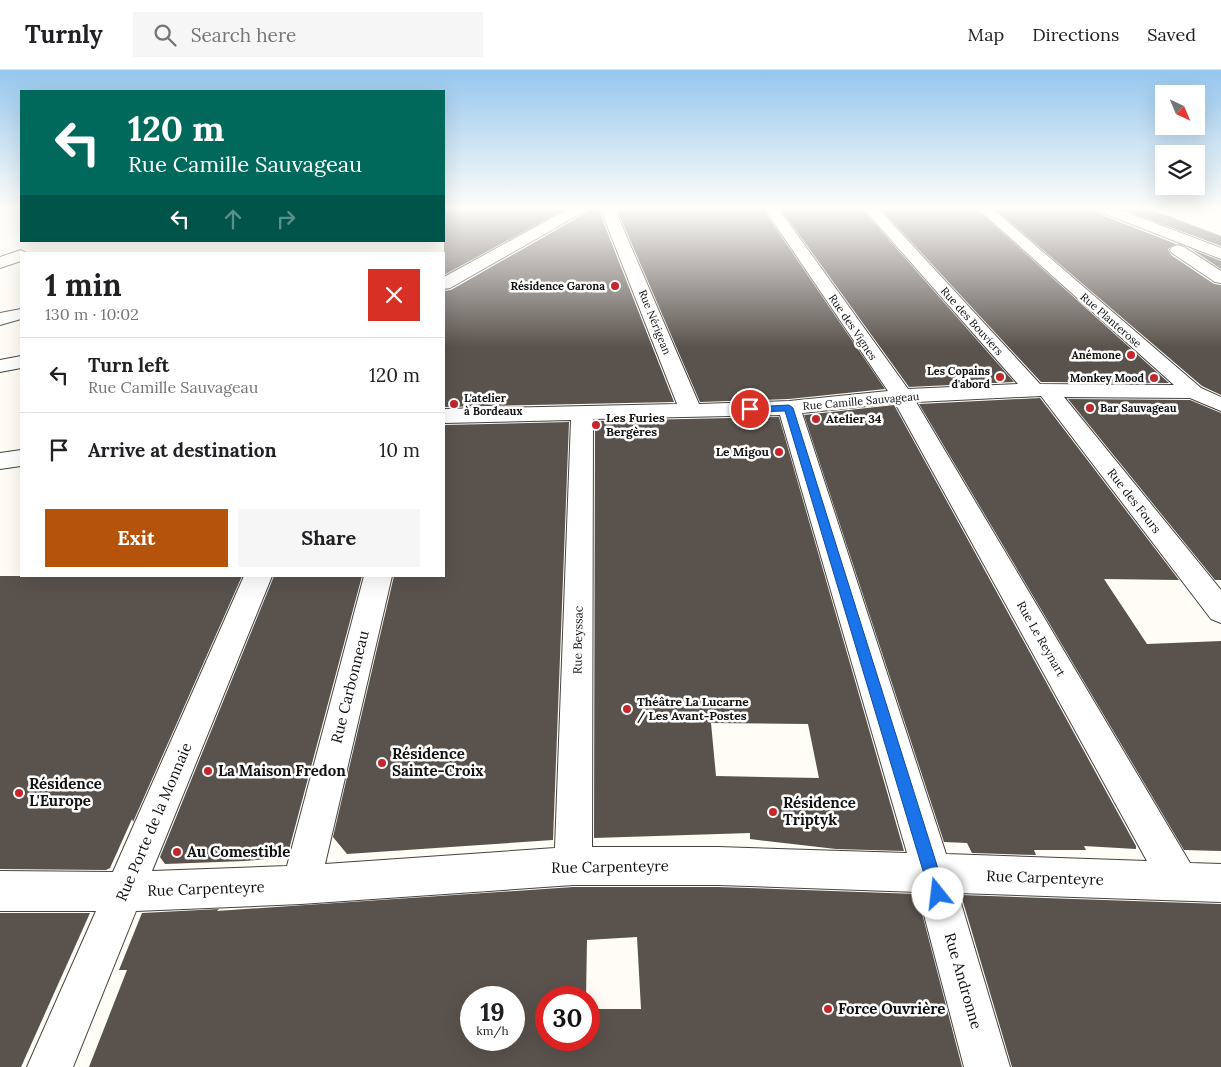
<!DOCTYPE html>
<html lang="en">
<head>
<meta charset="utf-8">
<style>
	body { margin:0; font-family:Lora,serif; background:#f6f6f6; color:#202124; height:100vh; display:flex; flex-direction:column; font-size:19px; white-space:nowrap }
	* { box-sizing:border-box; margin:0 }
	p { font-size:16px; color:#757577 }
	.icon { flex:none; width:28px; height:28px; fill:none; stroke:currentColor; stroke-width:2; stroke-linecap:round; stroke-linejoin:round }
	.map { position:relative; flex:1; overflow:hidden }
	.side { position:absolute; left:20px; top:182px; width:425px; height:325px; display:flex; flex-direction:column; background:#fff; border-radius:0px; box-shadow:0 5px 20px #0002 }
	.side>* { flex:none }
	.guide { position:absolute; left:20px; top:20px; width:425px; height:152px; border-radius:0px; box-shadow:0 5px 20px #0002; background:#00695c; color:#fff; overflow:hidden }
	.needle { width:32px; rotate:136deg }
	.controls { position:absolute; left:1155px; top:15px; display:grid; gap:10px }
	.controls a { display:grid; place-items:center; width:50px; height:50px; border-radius:0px; background:#fff; box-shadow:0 5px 20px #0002; font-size:25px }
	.speed { position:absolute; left:460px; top:916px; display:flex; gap:10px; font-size:25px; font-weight:700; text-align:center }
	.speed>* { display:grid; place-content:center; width:65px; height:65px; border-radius:50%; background:#fff; box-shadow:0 5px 20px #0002; line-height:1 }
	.speed small { font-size:12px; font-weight:400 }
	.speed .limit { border:8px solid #d22; background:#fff; color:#111 }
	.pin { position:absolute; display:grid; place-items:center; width:42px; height:42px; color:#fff; margin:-21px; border:2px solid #fff; border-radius:50%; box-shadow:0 1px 5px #0007 }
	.me { position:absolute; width:55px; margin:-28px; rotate:344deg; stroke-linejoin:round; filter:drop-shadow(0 0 4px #0008) }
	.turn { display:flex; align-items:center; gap:18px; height:105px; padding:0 25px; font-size:22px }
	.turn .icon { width:65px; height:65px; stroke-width:2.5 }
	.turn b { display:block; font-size:35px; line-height:42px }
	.lanes { display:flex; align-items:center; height:48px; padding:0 25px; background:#0003; justify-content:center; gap:25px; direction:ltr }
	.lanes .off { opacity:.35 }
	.round { display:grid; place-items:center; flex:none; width:52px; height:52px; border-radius:0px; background:#f6f6f6 }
	.overview { display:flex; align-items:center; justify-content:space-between; height:85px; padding:0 25px }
	h1 { font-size:30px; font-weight:800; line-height:38px }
	.action { display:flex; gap:10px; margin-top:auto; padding:10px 25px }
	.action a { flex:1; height:58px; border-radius:0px; background:#b45309; color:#fff; font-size:20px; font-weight:800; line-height:58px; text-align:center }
	.action a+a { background:#f6f6f6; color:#202124 }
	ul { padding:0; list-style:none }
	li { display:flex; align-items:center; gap:15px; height:75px; padding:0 25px; border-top:1px solid #e0e0e0 }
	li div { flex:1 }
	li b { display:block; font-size:19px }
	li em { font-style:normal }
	header { display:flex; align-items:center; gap:30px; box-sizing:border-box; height:70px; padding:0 25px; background:#fff; border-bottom:1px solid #e0e0e0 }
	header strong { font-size:24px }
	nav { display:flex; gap:28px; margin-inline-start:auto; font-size:18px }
	.search { width:350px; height:45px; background:#f6f6f6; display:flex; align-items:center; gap:12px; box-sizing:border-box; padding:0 18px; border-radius:0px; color:#757577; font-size:19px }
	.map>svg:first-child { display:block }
	.building { fill:#5a524d; fill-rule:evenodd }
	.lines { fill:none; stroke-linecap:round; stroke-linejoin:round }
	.minor-casing { stroke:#444; stroke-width:2 }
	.minor { fill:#fff; fill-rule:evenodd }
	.route { fill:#1a73e8; stroke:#114b97 }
	.poi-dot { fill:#c4262e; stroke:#fff; stroke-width:2 }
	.labels { text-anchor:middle; stroke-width:5; stroke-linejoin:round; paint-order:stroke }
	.far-poi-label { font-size:11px; font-weight:bold; fill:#111; stroke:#fff; text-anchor:end }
	.far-street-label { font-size:11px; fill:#111; stroke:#fff }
	.poi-label { font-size:12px; font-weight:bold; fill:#111; stroke:#fff; text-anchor:start }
	.street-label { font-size:12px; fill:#111; stroke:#fff }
	.near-street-label { font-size:15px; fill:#111; stroke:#fff }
	.near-poi-label { font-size:15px; font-weight:bold; fill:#111; stroke:#fff; text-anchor:start }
</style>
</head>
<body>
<header>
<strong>Turnly</strong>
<div class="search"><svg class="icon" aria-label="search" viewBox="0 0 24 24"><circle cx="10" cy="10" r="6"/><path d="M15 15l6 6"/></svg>Search here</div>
<nav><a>Map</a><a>Directions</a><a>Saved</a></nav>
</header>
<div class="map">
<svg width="1221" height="997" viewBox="0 0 1221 997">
	<rect width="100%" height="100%" fill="#fffdf5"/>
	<g class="building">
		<path d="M444 138H567L444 205Z"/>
		<path d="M589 138H600L599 141 674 332 444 337V221L451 220 586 143Z"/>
		<path d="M621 138H762L885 319 789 329 700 332 618 142Z"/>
		<path d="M780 138H861L1014 312 909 317Z"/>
		<path d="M880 138H975L1169 313 1041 312Z"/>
		<path d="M994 138H1094L1097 143 1176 174 1168 179 1171 185 1214 214 1221 215V325L1202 316Z"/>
		<path d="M1119 138H1147L1221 166V176Z"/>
		<path d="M1191 179 1221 191V199Z"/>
		<path d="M1040 328 1179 510 1104 509 1147 574 1221 571V781L1184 780 919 334Z"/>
		<path d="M1068 329 1190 330 1221 343V510H1215Z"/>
		<path d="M894 335 1136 776V779L1084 776 1086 780H1034L1036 785 972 783 967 773 944 772 804 345Z"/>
		<path d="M779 347 904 781 836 779 750 769V763L594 768 595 351ZM711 653 808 654 819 708 716 706Z"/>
		<path d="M569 352 553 770 347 784 333 767 394 506H444V355Z"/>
		<path d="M0 506H242L133 752 132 749 110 798 106 800 0 799Z"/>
		<path d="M274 506H362L287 787 245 791 165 794 160 787Z"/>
		<path d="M573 817H718L917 824 962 997H89L127 900H119L142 843 219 839 217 841ZM637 867 641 939H589V970H546V928H586L587 870ZM471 928H514V970H471Z"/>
		<path d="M961 825 1221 834V997H1012Z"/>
		<path d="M0 843H90L21 997H0Z"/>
	</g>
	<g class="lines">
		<g class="minor-casing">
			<g id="minor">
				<path d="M570 138H587L585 141 450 218 444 219V207Z"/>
				<path d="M602 138H619L616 142 699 334 789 331 888 321 764 138H778L908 319 1018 314 863 138H878L1040 314 1174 315 977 138H992L1201 318 1221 327V341L1190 328 1064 327 1221 520V553L1211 549 1041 326 916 332 1190 793 1221 794V832L958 823 1010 997H964L918 822 718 815H573L301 834 136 841 73 997H27L96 841H0V801L113 802 244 506H272L152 801 287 796 364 506H392L325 794 555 778 571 350 444 353V339L677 334 601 140ZM895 333 1147 791 946 784 802 343ZM780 345 907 783 718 777H592L593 349Z"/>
				<path d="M1096 138H1115L1221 178V189L1098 141Z"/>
				<path d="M1178 175 1184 177 1221 201V213L1215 212 1172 183 1170 180 1172 177Z"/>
				<path d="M21 180 28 184H21V191L0 198V187Z"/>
				<path d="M21 239V249L0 255V243Z"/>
				<path d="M21 286V298L0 302V290Z"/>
				<path d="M21 380V396L0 399V383Z"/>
			</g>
		</g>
		<use href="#minor" class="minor"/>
	</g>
	<linearGradient id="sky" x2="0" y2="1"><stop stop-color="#95c6ee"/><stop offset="0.5" stop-color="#fffefa"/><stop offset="1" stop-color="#fffefa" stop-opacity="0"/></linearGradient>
	<rect width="1221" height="277" fill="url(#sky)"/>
	<path class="route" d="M789 335 793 338 946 824 944 830 938 832 933 830 930 824 785 341 750 342 745 339 750 337Z"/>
	<g class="poi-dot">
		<circle cx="615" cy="216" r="5"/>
		<circle cx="1131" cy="285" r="5"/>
		<circle cx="1000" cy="307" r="5"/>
		<circle cx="1154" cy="308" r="5"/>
		<circle cx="454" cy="334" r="5"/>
		<circle cx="1090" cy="338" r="5"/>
		<circle cx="816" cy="349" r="5"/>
		<circle cx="596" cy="355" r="5"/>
		<circle cx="779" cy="382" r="5"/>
		<circle cx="627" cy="639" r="5"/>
		<circle cx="382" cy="693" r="5"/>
		<circle cx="208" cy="701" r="5"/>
		<circle cx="19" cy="723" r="5"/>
		<circle cx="773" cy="742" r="5"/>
		<circle cx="177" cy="782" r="5"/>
		<circle cx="828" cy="939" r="5"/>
	</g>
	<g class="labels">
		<g class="far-poi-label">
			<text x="605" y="220">Résidence Garona</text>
			<text x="1121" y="289">Anémone</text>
			<text x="990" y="305">Les Copains<tspan x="990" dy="13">d'abord</tspan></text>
			<text x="1144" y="312">Monkey Mood</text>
			<text x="464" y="332" text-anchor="start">L'atelier<tspan x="464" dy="13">à Bordeaux</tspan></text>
			<text x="1100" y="342" text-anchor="start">Bar Sauvageau</text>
		</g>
		<g class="far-street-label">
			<text transform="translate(1111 250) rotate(41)" y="4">Rue Planterose</text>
			<text transform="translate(972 251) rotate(48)" y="4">Rue des Bouviers</text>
			<text transform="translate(655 252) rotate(68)" y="4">Rue Nérigean</text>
			<text transform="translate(853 257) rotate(56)" y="4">Rue des Vignes</text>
			<text transform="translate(861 331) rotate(-5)" y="4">Rue Camille Sauvageau</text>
		</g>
		<g class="poi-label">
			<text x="606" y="352">Les Furies<tspan x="606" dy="14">Bergères</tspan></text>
			<text x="826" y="353">Atelier 34</text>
			<text x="769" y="386" text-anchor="end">Le Migou</text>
			<text x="637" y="636">Théâtre La Lucarne<tspan x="637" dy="14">/ Les Avant-Postes</tspan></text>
		</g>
		<g class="street-label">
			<text transform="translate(1134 431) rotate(52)" y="4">Rue des Fours</text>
			<text transform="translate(1041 569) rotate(60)" y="4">Rue Le Reynart</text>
			<text transform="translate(578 570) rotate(-89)" y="4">Rue Beyssac</text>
		</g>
		<g class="near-street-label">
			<text transform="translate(350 617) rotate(-76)" y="5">Rue Carbonneau</text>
			<text transform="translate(154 752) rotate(-67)" y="5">Rue Porte de la Monnaie</text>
			<text transform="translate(610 797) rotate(-1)" y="5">Rue Carpenteyre</text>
			<text transform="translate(1045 808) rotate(2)" y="5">Rue Carpenteyre</text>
			<text transform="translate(206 819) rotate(-2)" y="5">Rue Carpenteyre</text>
			<text transform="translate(963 911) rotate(74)" y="5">Rue Andronne</text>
		</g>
		<g class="near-poi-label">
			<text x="392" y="689">Résidence<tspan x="392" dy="17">Sainte-Croix</tspan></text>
			<text x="218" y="706">La Maison Fredon</text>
			<text x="29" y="719">Résidence<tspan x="29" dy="17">L'Europe</tspan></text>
			<text x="783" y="738">Résidence<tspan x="783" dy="17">Triptyk</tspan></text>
			<text x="187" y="787">Au Comestible</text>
			<text x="838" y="944">Force Ouvrière</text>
		</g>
	</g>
</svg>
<div class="controls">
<a><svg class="needle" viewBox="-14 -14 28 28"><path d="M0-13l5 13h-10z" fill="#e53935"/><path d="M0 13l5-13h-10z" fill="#757577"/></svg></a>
<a><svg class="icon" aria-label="layers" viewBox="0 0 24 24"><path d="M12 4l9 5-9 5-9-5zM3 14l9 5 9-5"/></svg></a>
</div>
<div class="speed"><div>19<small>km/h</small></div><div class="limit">30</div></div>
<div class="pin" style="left:750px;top:339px;background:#d93025"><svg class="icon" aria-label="arrive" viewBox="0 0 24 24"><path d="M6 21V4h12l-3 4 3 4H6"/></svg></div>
<svg class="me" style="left:938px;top:824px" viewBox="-20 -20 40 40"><circle r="19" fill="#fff"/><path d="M0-13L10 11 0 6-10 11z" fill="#1a73e8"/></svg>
<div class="guide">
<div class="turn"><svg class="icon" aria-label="left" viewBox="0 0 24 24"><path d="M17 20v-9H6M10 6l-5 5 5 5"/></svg><div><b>120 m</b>Rue Camille Sauvageau</div></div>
<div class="lanes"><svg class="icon" aria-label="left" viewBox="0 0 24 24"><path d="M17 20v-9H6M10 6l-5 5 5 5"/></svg><svg class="icon off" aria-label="ahead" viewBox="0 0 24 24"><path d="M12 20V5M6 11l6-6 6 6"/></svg><svg class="icon off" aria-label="right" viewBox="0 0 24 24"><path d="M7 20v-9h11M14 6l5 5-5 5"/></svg></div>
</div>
<section class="side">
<div class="overview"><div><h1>1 min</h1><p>130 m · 10:02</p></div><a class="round" style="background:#d93025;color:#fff"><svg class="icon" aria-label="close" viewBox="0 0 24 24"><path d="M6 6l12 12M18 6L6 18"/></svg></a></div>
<ul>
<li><svg class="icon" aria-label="left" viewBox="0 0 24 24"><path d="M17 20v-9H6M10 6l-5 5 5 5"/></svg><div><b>Turn left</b><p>Rue Camille Sauvageau</p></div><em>120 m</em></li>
<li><svg class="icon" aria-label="arrive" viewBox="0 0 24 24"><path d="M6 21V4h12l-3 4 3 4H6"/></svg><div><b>Arrive at destination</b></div><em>10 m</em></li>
</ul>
<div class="action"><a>Exit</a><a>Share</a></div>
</section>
</div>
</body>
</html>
